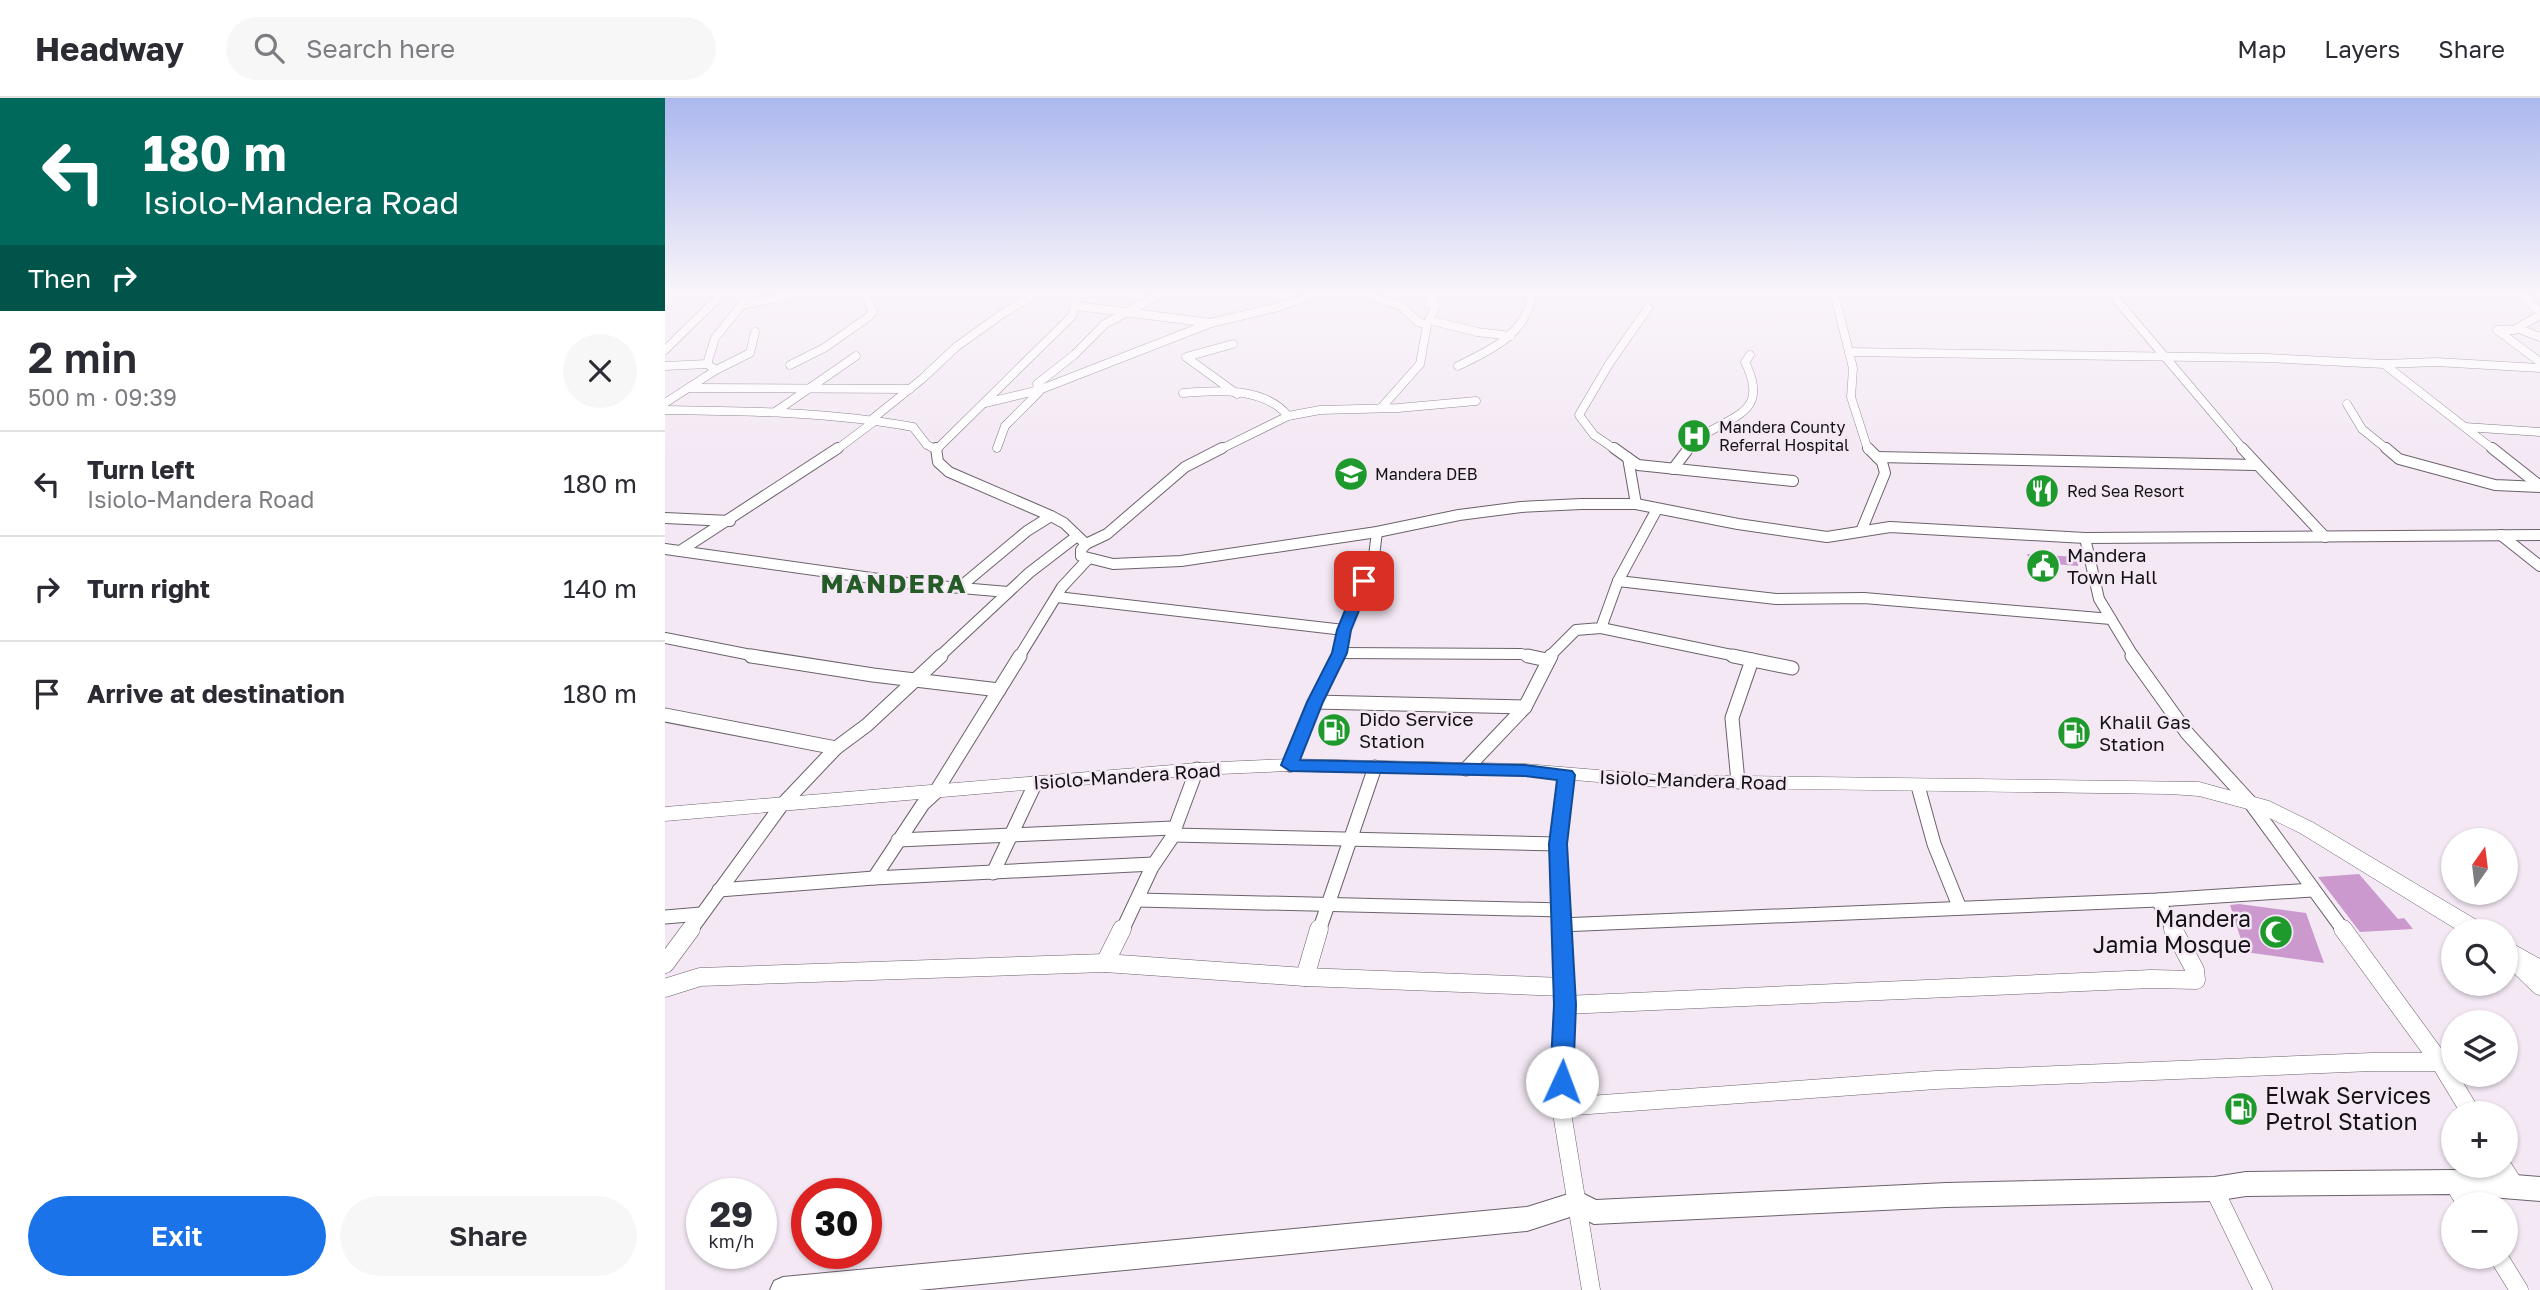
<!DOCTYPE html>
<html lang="en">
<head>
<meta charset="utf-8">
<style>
	body { margin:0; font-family:"Golos Text",sans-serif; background:#f7f7f7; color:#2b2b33; height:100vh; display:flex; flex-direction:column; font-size:26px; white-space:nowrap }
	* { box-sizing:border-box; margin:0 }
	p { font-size:23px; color:#7c7c81 }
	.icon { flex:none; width:38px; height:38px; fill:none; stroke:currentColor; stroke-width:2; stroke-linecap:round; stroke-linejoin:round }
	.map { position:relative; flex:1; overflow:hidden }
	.sheet { display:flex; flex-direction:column; background:#fff; width:665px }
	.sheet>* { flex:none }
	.top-card { background:#00695c; color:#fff; overflow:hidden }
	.needle { width:46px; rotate:14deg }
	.buttons { position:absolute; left:1776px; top:730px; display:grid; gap:14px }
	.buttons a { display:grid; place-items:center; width:77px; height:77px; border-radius:50%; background:#fff; box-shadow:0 2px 5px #0004; font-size:35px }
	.speed { position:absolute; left:21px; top:1080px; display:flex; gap:14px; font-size:35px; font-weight:700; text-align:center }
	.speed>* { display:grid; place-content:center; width:91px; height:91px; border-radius:50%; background:#fff; box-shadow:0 2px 5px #0004; line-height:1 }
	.speed small { font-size:18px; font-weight:400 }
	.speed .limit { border:10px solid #d22; background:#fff; color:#111 }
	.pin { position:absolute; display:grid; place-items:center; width:60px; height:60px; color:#fff; margin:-30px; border-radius:14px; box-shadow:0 4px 10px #0006 }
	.me { position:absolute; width:77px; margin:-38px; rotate:2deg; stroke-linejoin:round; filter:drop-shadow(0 0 5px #0008) }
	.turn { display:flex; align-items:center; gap:24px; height:147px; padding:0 28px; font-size:32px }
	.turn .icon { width:91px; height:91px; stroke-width:2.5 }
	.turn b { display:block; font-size:49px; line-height:60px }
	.then { display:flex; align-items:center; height:66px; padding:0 28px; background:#0003; gap:14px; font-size:26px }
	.round { display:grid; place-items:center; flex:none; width:74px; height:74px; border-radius:37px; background:#f7f7f7 }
	.summary { display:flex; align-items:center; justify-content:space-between; height:119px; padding:0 28px }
	h1 { font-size:42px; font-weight:600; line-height:52px }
	.action { display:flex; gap:14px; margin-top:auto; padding:14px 28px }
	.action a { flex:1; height:80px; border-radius:42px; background:#1a73e8; color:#fff; font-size:28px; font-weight:600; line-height:80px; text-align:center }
	.action a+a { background:#f7f7f7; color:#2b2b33 }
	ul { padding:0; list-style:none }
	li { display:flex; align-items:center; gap:21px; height:105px; padding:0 28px; border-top:2px solid #e1e1e2 }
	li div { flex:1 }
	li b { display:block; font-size:26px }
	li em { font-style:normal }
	header { display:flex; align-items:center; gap:42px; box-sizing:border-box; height:98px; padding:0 35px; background:#fff; border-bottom:2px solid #e1e1e2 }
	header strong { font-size:33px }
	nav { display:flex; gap:38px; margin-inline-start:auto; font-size:24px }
	.search { width:490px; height:63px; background:#f7f7f7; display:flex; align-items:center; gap:18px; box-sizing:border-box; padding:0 24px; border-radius:38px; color:#7c7c81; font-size:26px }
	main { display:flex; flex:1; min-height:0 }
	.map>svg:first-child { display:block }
	.building { fill:#cb99ce }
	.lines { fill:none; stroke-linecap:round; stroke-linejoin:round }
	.minor-far3-casing { stroke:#6b626c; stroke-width:9 }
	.minor-far2-casing { stroke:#6b626c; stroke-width:12 }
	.minor-far1-casing { stroke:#6b626c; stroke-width:15 }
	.minor-casing { stroke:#6b626c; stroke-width:19 }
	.major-casing { stroke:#6b626c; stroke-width:2 }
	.highway-casing { stroke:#6b626c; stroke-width:1 }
	.minor-far3 { stroke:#fff; stroke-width:8 }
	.minor-far2 { stroke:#fff; stroke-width:10 }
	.minor-far1 { stroke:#fff; stroke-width:13 }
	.minor { stroke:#fff; stroke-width:18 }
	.major { fill:#fff; fill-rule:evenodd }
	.highway { fill:#fff; fill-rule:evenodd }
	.route { fill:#1a73e8; stroke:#114b97; stroke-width:2 }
	.labels { text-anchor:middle; stroke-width:5; stroke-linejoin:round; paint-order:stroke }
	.far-poi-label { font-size:16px; fill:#141114; stroke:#f3e8f4; text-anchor:start }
	.poi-label { font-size:19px; fill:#141114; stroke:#f3e8f4; text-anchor:start }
	.street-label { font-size:19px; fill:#141114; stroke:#f3e8f4 }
	.near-poi-label { font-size:23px; fill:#141114; stroke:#f3e8f4; text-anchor:end }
	.district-label { font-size:26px; font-weight:bold; letter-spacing:2px; fill:#255b27; stroke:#f3e8f4 }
</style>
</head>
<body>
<header>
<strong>Headway</strong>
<div class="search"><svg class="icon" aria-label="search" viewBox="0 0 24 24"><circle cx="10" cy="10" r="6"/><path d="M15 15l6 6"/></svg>Search here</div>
<nav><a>Map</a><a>Layers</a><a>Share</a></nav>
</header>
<main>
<section class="sheet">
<div class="top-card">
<div class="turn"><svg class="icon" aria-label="left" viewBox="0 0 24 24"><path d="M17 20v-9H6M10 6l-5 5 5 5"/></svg><div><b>180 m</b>Isiolo-Mandera Road</div></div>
<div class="then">Then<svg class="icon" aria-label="right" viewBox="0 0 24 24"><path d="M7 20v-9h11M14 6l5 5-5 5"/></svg></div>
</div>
<div class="summary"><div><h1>2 min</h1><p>500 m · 09:39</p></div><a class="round"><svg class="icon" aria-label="close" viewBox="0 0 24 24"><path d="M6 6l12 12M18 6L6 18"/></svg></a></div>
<ul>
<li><svg class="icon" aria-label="left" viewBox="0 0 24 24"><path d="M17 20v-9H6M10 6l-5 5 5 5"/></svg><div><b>Turn left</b><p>Isiolo-Mandera Road</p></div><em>180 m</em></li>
<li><svg class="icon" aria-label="right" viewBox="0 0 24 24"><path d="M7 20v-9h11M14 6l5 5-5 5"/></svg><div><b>Turn right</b></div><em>140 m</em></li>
<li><svg class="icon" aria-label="arrive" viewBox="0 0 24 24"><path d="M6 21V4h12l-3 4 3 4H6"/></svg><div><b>Arrive at destination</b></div><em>180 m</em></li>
</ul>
<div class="action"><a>Exit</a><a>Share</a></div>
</section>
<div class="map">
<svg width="1875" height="1192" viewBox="0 0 1875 1192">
	<rect width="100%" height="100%" fill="#f3e8f4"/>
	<g class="building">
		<path d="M1362 456 1413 459V468L1389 466 1391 480 1372 479Z"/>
		<path d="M1694 776 1733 821 1739 820 1748 831 1695 834 1653 779Z"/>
		<path d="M1574 806 1641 815 1659 865 1580 854 1565 807Z"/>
	</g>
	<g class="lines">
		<g class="minor-far3-casing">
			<g id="minor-far3">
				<path d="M321 194 413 196"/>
				<path d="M694 194 736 208 753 224 762 227 755 266 717 309"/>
				<path d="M1169 194 1188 270 1186 299 1203 352"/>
				<path d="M1396 194 1446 195"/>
				<path d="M1445 194 1579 352"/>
				<path d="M1854 194 1875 214"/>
				<path d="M176 196 181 194"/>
				<path d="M77 207 145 194"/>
				<path d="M412 208 546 225"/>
				<path d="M1875 217 1849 232H1832L1875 264"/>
				<path d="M764 222 812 234 846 238"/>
				<path d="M762 227 771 207 763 206 774 194"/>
				<path d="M1852 230 1875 239"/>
				<path d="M568 246 521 259 572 296"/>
				<path d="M0 252 59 194"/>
				<path d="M1184 254 1602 260 1719 266 1771 264 1875 270"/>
				<path d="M1719 266 1829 352"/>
				<path d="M125 267 159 250 202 220 208 214 199 194"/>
				<path d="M0 268 42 266"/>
				<path d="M793 268C825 252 857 239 866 202L860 194"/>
				<path d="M51 272 85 255 90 234"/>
				<path d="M24 290 245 291"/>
				<path d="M518 295C552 292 600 289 623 318"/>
				<path d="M0 305 51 272 42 266 50 240 87 194"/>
				<path d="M320 305 374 292 546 225 613 209 657 194"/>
				<path d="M1682 306 1697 331 1723 352"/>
				<path d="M0 312C83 313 166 314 248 329L262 347 272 352"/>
				<path d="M110 314 191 258"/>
				<path d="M206 322 257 281 291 249 337 216 371 196"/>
				<path d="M1800 329 1875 334"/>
				<path d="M332 350 340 328 374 294 372 286 409 257 440 226 499 194"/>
				<path d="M272 351 407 218 414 194"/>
				<path d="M171 352 211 322"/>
				<path d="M554 352 623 318 655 312 733 310 811 303"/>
				<path d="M951 352 929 337 914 317 944 266 983 210"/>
				<path d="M1022 352C1052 316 1110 324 1080 264L1085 257"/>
			</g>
		</g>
		<g class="minor-far2-casing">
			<g id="minor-far2">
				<path d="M271 350 273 364 284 374 386 418 399 425 421 446 416 452V458L448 466 516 463 712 434 794 417 856 409 916 406H971L1073 426 1162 439 1225 429 1420 440 1875 437"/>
				<path d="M949 350 963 360 971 406"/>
				<path d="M1577 350 1660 439"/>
				<path d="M1721 350 1734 361 1830 387 1875 389"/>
				<path d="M1827 350 1875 388"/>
				<path d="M1212 359 1591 367"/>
				<path d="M963 360 973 367 1128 383"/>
				<path d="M1008 371 1024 350"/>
				<path d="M0 420 65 423"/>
				<path d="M1197 431 1220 375 1217 364 1203 350"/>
				<path d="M1836 437 1875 468"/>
				<path d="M1420 440 1434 501 1469 559"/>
				<path d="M421 446 442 436 520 369 557 350"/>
				<path d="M0 451 249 486 343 494"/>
				<path d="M15 453 173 350"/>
				<path d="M953 483 1111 501 1199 500 1446 521"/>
				<path d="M295 489 362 433 386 418"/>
				<path d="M392 499 679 532"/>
				<path d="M936 530 1076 559"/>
				<path d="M0 540 96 559"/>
				<path d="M674 555 856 556 870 559"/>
				<path d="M274 559 364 475 412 438"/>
				<path d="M354 559 397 489 423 461"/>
				<path d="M672 559 679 532 709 458 712 434"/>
				<path d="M884 559 911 532 936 530 953 483 992 411"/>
			</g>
		</g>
		<g class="minor-far1-casing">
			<g id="minor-far1">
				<path d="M86 558 208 577 334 592"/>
				<path d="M863 558 882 562"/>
				<path d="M1068 558 1127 570"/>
				<path d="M1467 558 1522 635 1584 703 1679 833"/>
				<path d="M650 604 860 609"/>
				<path d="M0 617 171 650"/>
				<path d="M625 667 650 604 673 558"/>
				<path d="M801 671 860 609 886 558"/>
				<path d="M1073 684 1067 620 1087 562"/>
				<path d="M1253 688 1269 746 1294 808"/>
				<path d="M508 737 893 746"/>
				<path d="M233 742 508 730"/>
				<path d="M328 775 371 684"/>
				<path d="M209 780 258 706 270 695 355 558"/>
				<path d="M54 792 209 780 488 766"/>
				<path d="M473 802 897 812"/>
				<path d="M1493 802 1509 833"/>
				<path d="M0 819 36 816"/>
				<path d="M895 827 1493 802 1647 792"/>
				<path d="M25 833 116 708 171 650 202 627 276 558"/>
				<path d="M457 833 487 769 506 741 532 671"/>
				<path d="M654 833 710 669"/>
				<path d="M897 833 893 746 901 677"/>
			</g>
		</g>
		<g class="minor-casing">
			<g id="minor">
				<path d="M897 831 900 907 896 1009 926 1192"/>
				<path d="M1678 831 1775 964 1806 1015"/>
				<path d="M1841 855 1875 888"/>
				<path d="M440 865 457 831"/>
				<path d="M0 866 26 831"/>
				<path d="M640 879 654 831"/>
				<path d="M0 890 35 879 440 865 640 879 899 889"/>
				<path d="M900 907 1486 881 1531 882 1530 872 1508 831"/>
				<path d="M896 1009 1271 982 1707 964H1775"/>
				<path d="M1837 1068 1850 1088"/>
				<path d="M1788 1084 1801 1106"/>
				<path d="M1549 1091 1598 1192"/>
				<path d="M1833 1158 1854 1192"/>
			</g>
		</g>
		<g class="major-casing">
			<path id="major" d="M1788 1072 1875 1079V1103L1788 1096 1581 1098 1549 1103 1281 1109 929 1126 911 1117 862 1133 254 1192H105L109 1183 118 1179 862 1109 913 1093 931 1102 1281 1085 1549 1079 1581 1074Z"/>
		</g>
		<g class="highway-casing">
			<g id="highway">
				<path d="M625 661 860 666 994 677 1534 684 1604 703 1649 725 1820 827 1823 833H1794L1635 735 1590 713 1534 698 1505 696 994 689 860 678 625 673 532 677 0 723V709L532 665Z"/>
				<path d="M1841 842 1875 861V881L1841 862Z"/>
			</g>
		</g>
		<use href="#minor-far3" class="minor-far3"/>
		<use href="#minor-far2" class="minor-far2"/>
		<use href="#minor-far1" class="minor-far1"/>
		<use href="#minor" class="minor"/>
		<use href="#major" class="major"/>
		<use href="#highway" class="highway"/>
	</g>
	<linearGradient id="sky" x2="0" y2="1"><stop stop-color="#acb8ee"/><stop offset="0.54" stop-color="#faf5fa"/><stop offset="1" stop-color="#faf5fa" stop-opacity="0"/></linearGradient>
	<rect width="1875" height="361" fill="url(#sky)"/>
	<path class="route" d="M699 478 706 483 686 532 682 555 658 604 635 662 860 667 907 673 910 677 902 746 911 907 908 984 905 991 897 994 889 991 885 984 889 907 884 746 892 682 860 678 625 673 616 667 642 604 667 555 672 532 692 483Z"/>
	<defs>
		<g id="hospital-disc" transform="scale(1.75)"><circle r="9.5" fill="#1e9a2d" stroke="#f3e8f4"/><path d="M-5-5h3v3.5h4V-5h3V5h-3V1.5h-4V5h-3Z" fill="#fff"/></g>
		<g id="school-disc" transform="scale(1.75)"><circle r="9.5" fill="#1e9a2d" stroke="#f3e8f4"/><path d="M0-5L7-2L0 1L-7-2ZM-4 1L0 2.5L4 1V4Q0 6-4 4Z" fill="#fff"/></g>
		<g id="restaurant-disc" transform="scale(1.75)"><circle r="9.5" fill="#1e9a2d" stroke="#f3e8f4"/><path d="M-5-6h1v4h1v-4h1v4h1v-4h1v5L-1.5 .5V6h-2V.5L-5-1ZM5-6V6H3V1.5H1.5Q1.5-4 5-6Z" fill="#fff"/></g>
		<g id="civic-disc" transform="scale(1.75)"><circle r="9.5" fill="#1e9a2d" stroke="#f3e8f4"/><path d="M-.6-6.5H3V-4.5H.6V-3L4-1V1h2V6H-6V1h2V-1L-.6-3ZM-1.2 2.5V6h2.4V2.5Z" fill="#fff"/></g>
		<g id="fuel-disc" transform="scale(1.75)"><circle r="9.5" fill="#1e9a2d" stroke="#f3e8f4"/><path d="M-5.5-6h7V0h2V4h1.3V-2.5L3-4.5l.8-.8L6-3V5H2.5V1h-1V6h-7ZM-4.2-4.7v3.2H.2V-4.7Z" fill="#fff"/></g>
		<g id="mosque-disc" transform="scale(1.75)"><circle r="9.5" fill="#1e9a2d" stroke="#f3e8f4"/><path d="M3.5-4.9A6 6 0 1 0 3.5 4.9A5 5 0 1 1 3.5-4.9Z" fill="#fff"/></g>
	</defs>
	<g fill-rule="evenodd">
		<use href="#hospital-disc" x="1029" y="338"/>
		<use href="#school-disc" x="686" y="376"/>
		<use href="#restaurant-disc" x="1377" y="393"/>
		<use href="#civic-disc" x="1378" y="468"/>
		<use href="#fuel-disc" x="669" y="632"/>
		<use href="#fuel-disc" x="1409" y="635"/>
		<use href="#mosque-disc" x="1611" y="834"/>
		<use href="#fuel-disc" x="1576" y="1011"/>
	</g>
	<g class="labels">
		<g class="far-poi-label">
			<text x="1054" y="335">Mandera County<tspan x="1054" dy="18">Referral Hospital</tspan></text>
			<text x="710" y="382">Mandera DEB</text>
			<text x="1402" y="399">Red Sea Resort</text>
		</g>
		<g class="poi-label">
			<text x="1402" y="464">Mandera<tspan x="1402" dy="22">Town Hall</tspan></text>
			<text x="694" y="628">Dido Service<tspan x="694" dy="22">Station</tspan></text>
			<text x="1434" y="631">Khalil Gas<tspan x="1434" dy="22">Station</tspan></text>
		</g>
		<g class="street-label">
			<text transform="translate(462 678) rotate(-4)" y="7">Isiolo-Mandera Road</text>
			<text transform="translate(1028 682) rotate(2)" y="7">Isiolo-Mandera Road</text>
		</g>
		<g class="near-poi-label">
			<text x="1586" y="829">Mandera<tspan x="1586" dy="26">Jamia Mosque</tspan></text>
			<text x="1600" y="1006" text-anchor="start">Elwak Services<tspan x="1600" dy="26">Petrol Station</tspan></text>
		</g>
		<g class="district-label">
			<text x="229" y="495">MANDERA</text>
		</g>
	</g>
</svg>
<div class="buttons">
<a><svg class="needle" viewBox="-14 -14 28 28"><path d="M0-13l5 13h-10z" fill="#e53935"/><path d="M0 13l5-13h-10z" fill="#7c7c81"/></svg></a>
<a><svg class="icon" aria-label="search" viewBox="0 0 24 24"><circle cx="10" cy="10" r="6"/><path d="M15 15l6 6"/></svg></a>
<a><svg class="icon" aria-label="layers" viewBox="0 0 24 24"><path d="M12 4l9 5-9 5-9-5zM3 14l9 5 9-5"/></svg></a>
<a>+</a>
<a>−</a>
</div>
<div class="speed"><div>29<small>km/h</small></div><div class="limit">30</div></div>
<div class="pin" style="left:699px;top:483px;background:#d93025"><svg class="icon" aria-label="arrive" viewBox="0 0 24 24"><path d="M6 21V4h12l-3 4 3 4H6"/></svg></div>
<svg class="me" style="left:897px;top:984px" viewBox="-20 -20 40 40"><circle r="19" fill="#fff"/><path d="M0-13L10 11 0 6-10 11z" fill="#1a73e8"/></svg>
</div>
</main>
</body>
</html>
